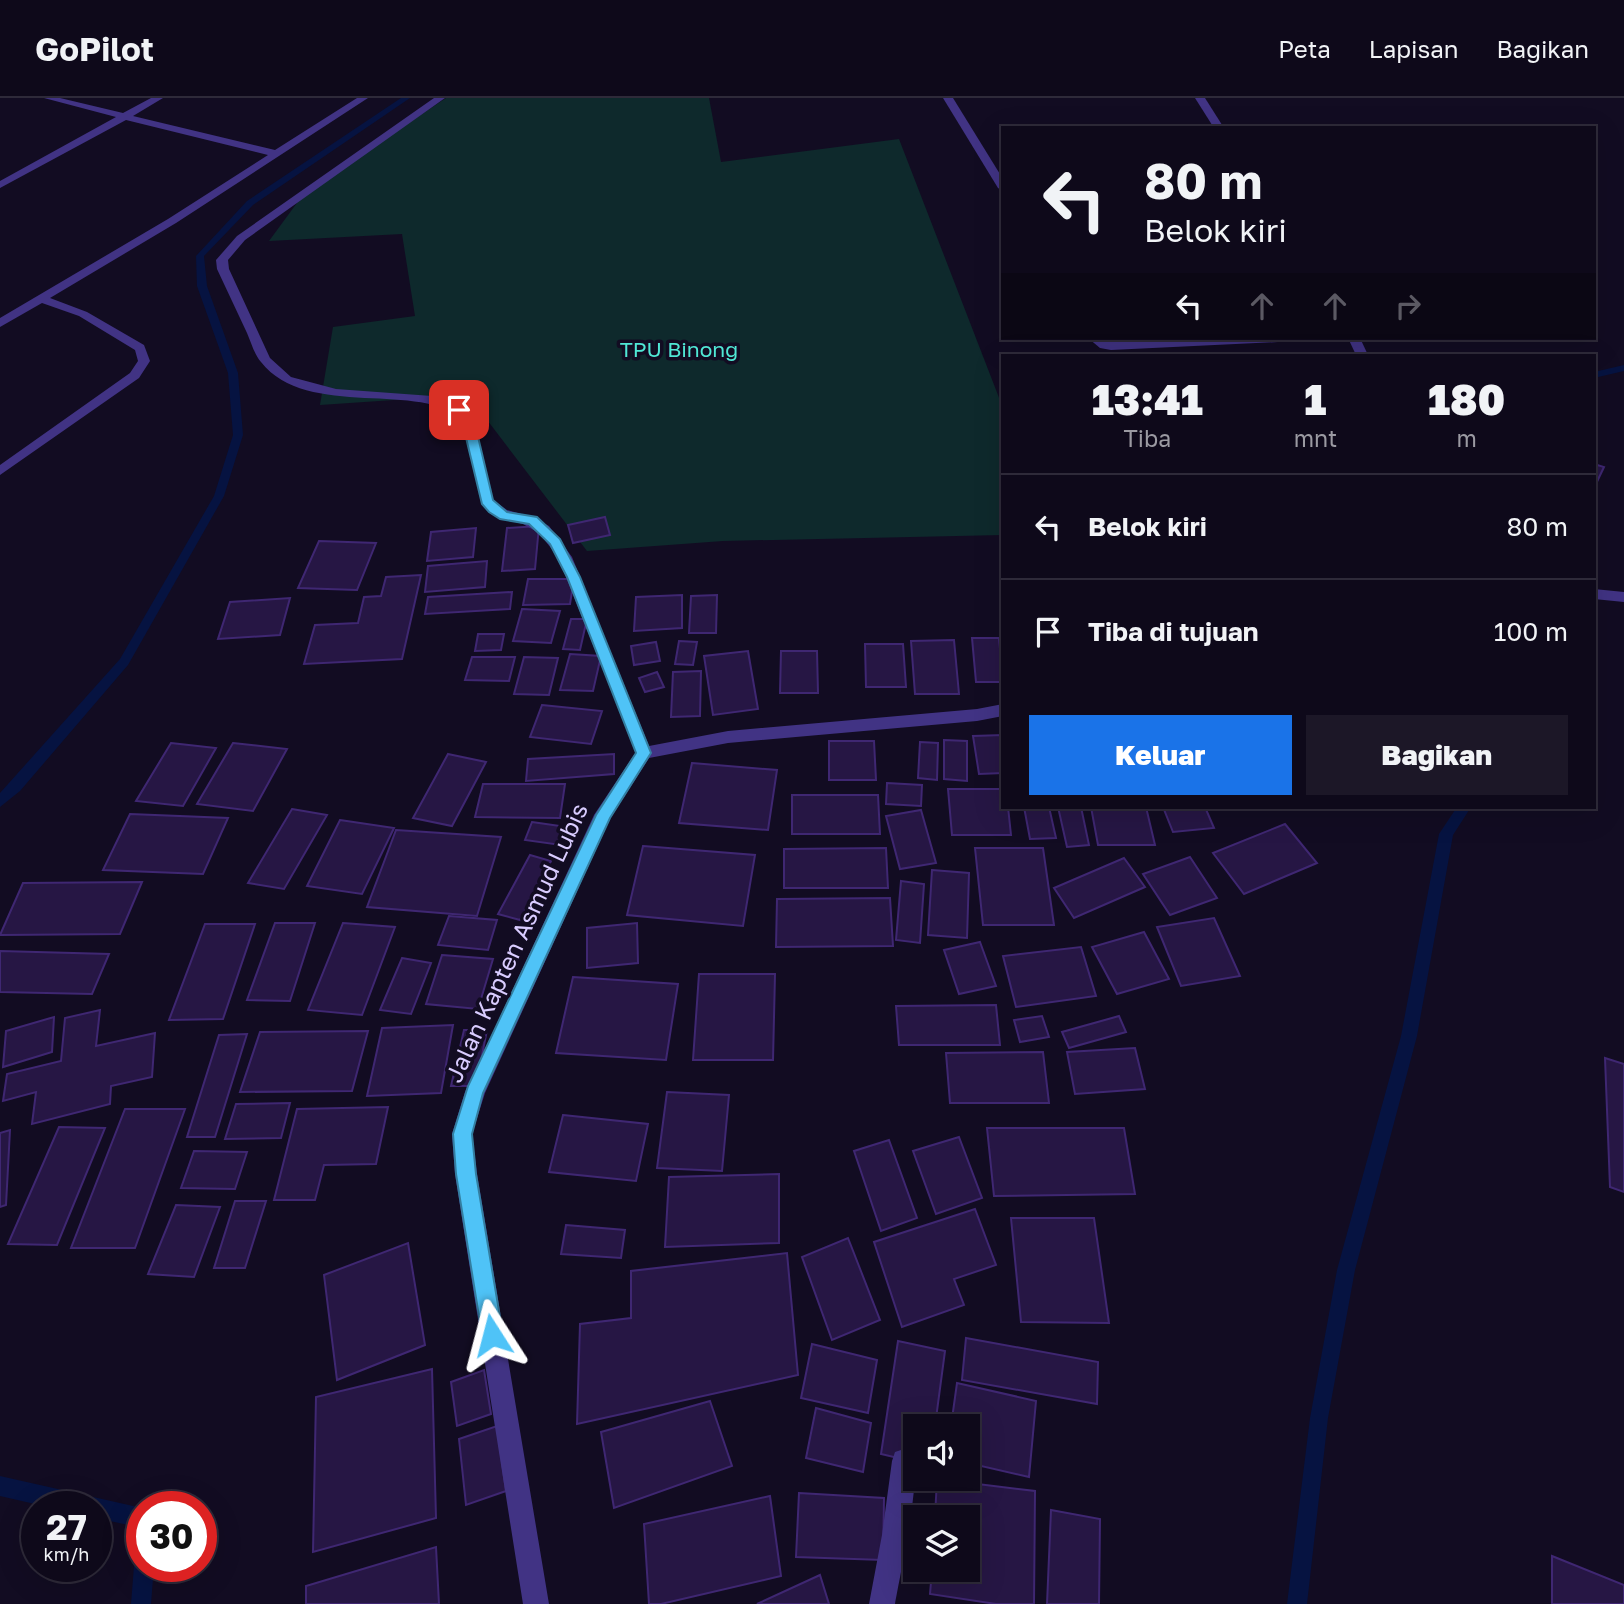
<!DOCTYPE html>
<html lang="id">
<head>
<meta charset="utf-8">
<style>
	body { margin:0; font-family:"Golos Text",sans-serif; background:#1c1727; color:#f1f3f6; height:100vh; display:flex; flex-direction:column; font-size:26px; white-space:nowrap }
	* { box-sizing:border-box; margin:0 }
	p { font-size:23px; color:#9b9aa2 }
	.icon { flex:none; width:38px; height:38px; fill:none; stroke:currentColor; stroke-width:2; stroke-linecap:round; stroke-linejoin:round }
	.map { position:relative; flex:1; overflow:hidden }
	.sheet { position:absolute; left:1001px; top:256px; width:595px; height:455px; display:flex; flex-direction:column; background:#0e091a; border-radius:0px; box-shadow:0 7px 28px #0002,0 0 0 2px #2e2a39 }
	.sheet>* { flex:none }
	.hud { position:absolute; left:1001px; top:28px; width:595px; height:214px; border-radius:0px; box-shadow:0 7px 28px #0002,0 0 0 2px #2e2a39; background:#0e091a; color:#f1f3f6; overflow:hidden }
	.fabs { position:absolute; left:903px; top:1316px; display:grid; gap:14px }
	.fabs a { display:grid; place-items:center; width:77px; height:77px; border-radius:0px; background:#0e091a; box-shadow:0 7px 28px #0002,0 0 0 2px #2e2a39; font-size:35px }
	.speed { position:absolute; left:21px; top:1393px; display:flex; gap:14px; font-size:35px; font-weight:700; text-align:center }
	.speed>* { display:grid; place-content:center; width:91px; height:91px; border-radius:50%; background:#0e091a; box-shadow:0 7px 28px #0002,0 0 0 2px #2e2a39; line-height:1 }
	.speed small { font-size:18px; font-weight:400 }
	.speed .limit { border:10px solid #d22; background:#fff; color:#111 }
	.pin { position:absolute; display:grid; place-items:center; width:60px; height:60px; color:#fff; margin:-30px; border-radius:14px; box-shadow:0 4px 10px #0006 }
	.me { position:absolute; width:77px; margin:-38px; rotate:351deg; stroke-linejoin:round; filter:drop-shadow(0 0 5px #0008) }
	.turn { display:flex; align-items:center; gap:24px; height:147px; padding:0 28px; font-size:32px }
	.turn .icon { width:91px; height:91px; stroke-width:2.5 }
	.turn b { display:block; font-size:49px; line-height:60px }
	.lanes { display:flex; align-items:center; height:66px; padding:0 28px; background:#0003; justify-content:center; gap:35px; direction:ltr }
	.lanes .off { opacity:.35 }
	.eta { display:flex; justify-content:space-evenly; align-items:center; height:119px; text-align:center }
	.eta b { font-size:42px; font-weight:800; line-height:49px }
	.action { display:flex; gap:14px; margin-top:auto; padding:14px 28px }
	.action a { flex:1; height:80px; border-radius:0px; background:#1a73e8; color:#fff; font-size:28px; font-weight:800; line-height:80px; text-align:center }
	.action a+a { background:#1c1727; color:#f1f3f6 }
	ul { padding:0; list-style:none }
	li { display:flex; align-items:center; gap:21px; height:105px; padding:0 28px; border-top:2px solid #2e2a39 }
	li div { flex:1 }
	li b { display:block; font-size:26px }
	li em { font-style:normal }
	header { display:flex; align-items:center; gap:42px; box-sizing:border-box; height:98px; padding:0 35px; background:#0e091a; border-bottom:2px solid #2e2a39 }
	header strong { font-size:33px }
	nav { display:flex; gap:38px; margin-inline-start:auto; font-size:24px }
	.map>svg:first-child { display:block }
	.green { fill:#0e292c }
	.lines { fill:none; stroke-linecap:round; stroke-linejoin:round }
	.stream { fill:#061341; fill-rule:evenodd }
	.building { fill:#261644; stroke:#3f2772; stroke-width:2 }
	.minor { fill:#413384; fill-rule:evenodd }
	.route { fill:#4fc3f7; stroke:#337fa1; stroke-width:2 }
	.labels { text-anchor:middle; stroke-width:7; stroke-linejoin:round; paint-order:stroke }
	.far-park-label { font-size:21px; fill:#50e7d5; stroke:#120c22 }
	.street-label { font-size:24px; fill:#d9ccff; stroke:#120c22 }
</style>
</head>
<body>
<header>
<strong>GoPilot</strong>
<nav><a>Peta</a><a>Lapisan</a><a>Bagikan</a></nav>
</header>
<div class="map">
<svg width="1624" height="1506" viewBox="0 0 1624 1506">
	<rect width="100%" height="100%" fill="#120c22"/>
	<path class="green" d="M446 0H709L721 64 899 41 1003 310V437L723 443 587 453 468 297 320 307 333 229 415 218 402 136 269 143 305 94Z"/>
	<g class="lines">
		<g class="stream">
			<path d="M401 0H410L253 107 204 158 207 188 238 275 243 337 224 398 128 567 20 693 0 709V695L120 561 214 398 233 337 228 275 197 188 196 158 247 103Z"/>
			<path d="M1624 267V273L1594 280V274Z"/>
			<path d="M1457 709H1471L1453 737 1417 938 1355 1172 1328 1320 1307 1506H1287L1310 1320 1337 1172 1401 938 1439 736Z"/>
			<path d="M0 1378 142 1410V1430L96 1420V1409H48L0 1398Z"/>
			<path d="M142 1459V1468H154L151 1506H131L134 1468 137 1461Z"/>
		</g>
	</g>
	<g class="building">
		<path d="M1594 366 1604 369 1594 390Z"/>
		<path d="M605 419 610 437 573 445 568 427Z"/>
		<path d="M539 428 535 471 502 473 507 430Z"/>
		<path d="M476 430 473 459 427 463 431 434Z"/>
		<path d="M319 443 376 445 357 492 298 490Z"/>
		<path d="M487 463 485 489 425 494 428 468Z"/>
		<path d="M421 477 402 561 304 566 315 527 358 525 364 499 381 498 386 479Z"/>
		<path d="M528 481H574L570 506 523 507Z"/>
		<path d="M512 494 510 511 425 516 428 499Z"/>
		<path d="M682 497V530L634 533 636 499Z"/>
		<path d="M717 497 716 535H689L691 498Z"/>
		<path d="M290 500 280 537 218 541 230 504Z"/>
		<path d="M522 511 560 513 551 545 513 543Z"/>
		<path d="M571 521H587L580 552 563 551Z"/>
		<path d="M478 536H504L501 552 475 553Z"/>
		<path d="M972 540H999L1003 584H976Z"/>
		<path d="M954 542 959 596H915L911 543Z"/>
		<path d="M679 543 697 544 693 567 675 566Z"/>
		<path d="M656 544 660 563 634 567 631 548Z"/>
		<path d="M865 546H903L906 589H866Z"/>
		<path d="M748 553 758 611 713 617 704 558Z"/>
		<path d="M781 553H817L818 595H780Z"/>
		<path d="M570 556 601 558 593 593 560 592Z"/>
		<path d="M472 559H515L509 583 465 582Z"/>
		<path d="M524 559 558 560 549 597 514 596Z"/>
		<path d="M701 573 700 618 671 619 673 574Z"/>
		<path d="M657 574 664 589 645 594 639 580Z"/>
		<path d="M542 607 602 613 591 646 530 639Z"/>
		<path d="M1003 637V675L979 676 973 638Z"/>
		<path d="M944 642 967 643V683L944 681Z"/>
		<path d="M829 643H874L876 682H829Z"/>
		<path d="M920 644 938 645 937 682 918 680Z"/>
		<path d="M171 645 216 650 183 708 136 703Z"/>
		<path d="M233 645 287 651 253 713 197 706Z"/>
		<path d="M448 656 486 664 452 728 413 720Z"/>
		<path d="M614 656V676L526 683 528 661Z"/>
		<path d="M692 665 777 672 768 732 679 725Z"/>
		<path d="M887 685 922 687 921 708 886 706Z"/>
		<path d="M483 686H565L560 720 475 719Z"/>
		<path d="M948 691H1003V709H1008L1011 737H952Z"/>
		<path d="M792 697H878L880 736H792Z"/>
		<path d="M1024 709H1049L1056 740 1030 741Z"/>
		<path d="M1058 709H1081L1089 747 1067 749Z"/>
		<path d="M1091 709H1146L1155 747H1098Z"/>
		<path d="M1163 709H1205L1214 730 1173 734Z"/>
		<path d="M292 711 327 717 284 791 248 785Z"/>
		<path d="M921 712 936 765 900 771 886 718Z"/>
		<path d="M130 716 228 720 203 776 103 772Z"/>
		<path d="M340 722 394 730 362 796 307 788Z"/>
		<path d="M532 724 574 730 568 748 525 742Z"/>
		<path d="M1285 726 1317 765 1244 796 1213 755Z"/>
		<path d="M396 732 501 739 477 818 367 809Z"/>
		<path d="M643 748 755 757 743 828 627 817Z"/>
		<path d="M886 750 888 790H784V751Z"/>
		<path d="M975 750H1043L1054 827H983Z"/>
		<path d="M530 757 551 763 520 822 498 816Z"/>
		<path d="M1190 759 1217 800 1170 817 1143 776Z"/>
		<path d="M1124 760 1145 789 1074 820 1054 790Z"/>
		<path d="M932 772 969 775 967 840 928 837Z"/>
		<path d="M901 783 924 786 920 845 896 842Z"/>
		<path d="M142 784 120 836 0 837 23 785Z"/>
		<path d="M890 800 893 848 776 849 777 801Z"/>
		<path d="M449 818 497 822 488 852 438 847Z"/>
		<path d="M1214 820 1240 878 1181 888 1157 829Z"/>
		<path d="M275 825H315L290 903 247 902Z"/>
		<path d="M343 825 395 829 362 917 308 912Z"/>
		<path d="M637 825 638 865 587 870V830Z"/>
		<path d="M205 826H255L223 921 169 922Z"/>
		<path d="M1144 834 1169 881 1117 896 1092 849Z"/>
		<path d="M980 844 996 888 959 896 944 852Z"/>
		<path d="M1081 849 1096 898 1016 909 1003 858Z"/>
		<path d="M0 853 109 856 92 896 0 894Z"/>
		<path d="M442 857 493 861 478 911 426 906Z"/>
		<path d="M402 860 431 865 411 916 380 912Z"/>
		<path d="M699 876H775L773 962H693Z"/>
		<path d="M573 879 678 886 666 962 556 955Z"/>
		<path d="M996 907 1000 947H899L896 908Z"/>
		<path d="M100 912 96 948 155 935 152 979 111 988 110 1006 32 1026 36 994 3 1003 7 976 61 963 65 920Z"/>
		<path d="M1042 918 1049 939 1020 944 1014 922Z"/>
		<path d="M1119 918 1126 934 1069 950 1062 934Z"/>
		<path d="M54 919 52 954 3 969 6 933Z"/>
		<path d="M453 927 441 995 367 998 382 930Z"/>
		<path d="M464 932H487L476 988H451Z"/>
		<path d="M368 933 352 993 240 994 260 934Z"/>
		<path d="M247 936 215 1039H187L219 937Z"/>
		<path d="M1135 950 1145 991 1075 996 1067 954Z"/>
		<path d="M1043 954 1049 1005H950L946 955Z"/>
		<path d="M1605 960 1624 966V1094L1610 1089Z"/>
		<path d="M667 994 729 997 722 1073 657 1070Z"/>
		<path d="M290 1005 281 1040 225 1041 236 1006Z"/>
		<path d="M388 1009 376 1066 324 1067 315 1102H274L297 1011Z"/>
		<path d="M125 1011H185L135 1150H71Z"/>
		<path d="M563 1017 648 1026 636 1083 549 1074Z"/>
		<path d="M59 1029 105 1030 57 1147 8 1146Z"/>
		<path d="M987 1030H1124L1135 1096 994 1098Z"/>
		<path d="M10 1032 6 1107 0 1109V1035Z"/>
		<path d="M959 1039 982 1100 936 1116 913 1053Z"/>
		<path d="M889 1042 917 1120 881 1133 854 1053Z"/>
		<path d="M194 1053 247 1054 235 1091 181 1090Z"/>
		<path d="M779 1076V1145L665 1149 669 1079Z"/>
		<path d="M235 1103H266L245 1170H214Z"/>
		<path d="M176 1107 220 1109 194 1179 148 1176Z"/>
		<path d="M975 1111 996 1167 954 1181 964 1207 902 1229 874 1144Z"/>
		<path d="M1011 1120H1094L1109 1225 1021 1224Z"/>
		<path d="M566 1127 625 1132 621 1160 561 1156Z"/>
		<path d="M848 1140 880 1222 832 1242 802 1159Z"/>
		<path d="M408 1145 425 1247 337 1282 324 1177Z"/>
		<path d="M787 1155 798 1277 577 1326 580 1226 631 1220V1173Z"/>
		<path d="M966 1240 1098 1264 1097 1306 962 1282Z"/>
		<path d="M898 1243 945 1253 935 1328H915V1364L881 1356Z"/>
		<path d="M812 1246 877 1262 868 1315 801 1300Z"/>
		<path d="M432 1271 436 1420 313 1454 316 1299Z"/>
		<path d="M484 1272 491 1316 457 1328 451 1284Z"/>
		<path d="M957 1285 1036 1303 1029 1379 968 1365V1328H951Z"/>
		<path d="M710 1303 732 1368 614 1410 601 1334Z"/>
		<path d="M816 1310 871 1325 863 1374 806 1360Z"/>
		<path d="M497 1328 506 1393 466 1407 459 1341Z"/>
		<path d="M937 1381 1035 1393 1034 1506H996L930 1496 932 1472H968V1419H935Z"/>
		<path d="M799 1395 884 1400 883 1462 796 1459Z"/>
		<path d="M770 1398 781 1478 661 1506H649L644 1426Z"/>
		<path d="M1051 1412 1100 1421 1099 1506H1047Z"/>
		<path d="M436 1449 439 1506H306V1488Z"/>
		<path d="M1552 1458 1624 1487V1506H1552Z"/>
		<path d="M820 1477 829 1506H757Z"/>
	</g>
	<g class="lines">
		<g class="minor">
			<path d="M44 0H60L123 15 151 0H163L133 18 275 52 357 0H368L176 125 50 200 87 214 144 247 150 263 139 280 0 377V367L130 275 138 263 135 252 79 218 42 205 0 229V220L168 121 268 57 126 22 0 90V83L116 19Z"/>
			<path d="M434 0H445L245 142 228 162 229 171 270 260 291 279 336 291 432 298 463 309 473 319 493 402 507 412 532 419 549 428 572 459 649 648 728 633 977 611 1003 606V618L977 623 728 645 649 660 610 721 485 995 472 1036 477 1076 549 1506H523L455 1076 452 1036 465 994 594 717 636 654 558 459 539 435 523 426 497 419 482 406 462 323C424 281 307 323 261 264 254 256 251 244 247 235 237 214 227 192 217 171L216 162 237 138Z"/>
			<path d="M943 0H953L1003 81V93L998 90Z"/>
			<path d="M1195 0H1205L1224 30H1214Z"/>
			<path d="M1088 240H1101L1111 244 1209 240H1284L1278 244 1111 252 1100 250Z"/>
			<path d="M1348 240H1360L1368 257H1356Z"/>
			<path d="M1594 491 1624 494V504L1594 501Z"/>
			<path d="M904 1351 913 1354C922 1377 900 1477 895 1506H869L882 1437 892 1363 895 1354Z"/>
		</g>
	</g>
	<path class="route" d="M455 309H463L474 322 493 402 507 414 537 419 560 441 580 479 651 655 610 720 483 995 472 1036 476 1076 503 1237 500 1245 492 1248 485 1245 482 1237 456 1076 453 1036 468 988 596 717 636 655 567 479 550 446 529 426 500 421 489 414 482 406 462 323 453 312Z"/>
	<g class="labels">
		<g class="far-park-label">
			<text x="679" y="259">TPU Binong</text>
		</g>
		<g class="street-label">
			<text transform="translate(517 845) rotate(-65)" y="8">Jalan Kapten Asmud Lubis</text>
		</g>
	</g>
</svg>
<div class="fabs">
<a><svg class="icon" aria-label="sound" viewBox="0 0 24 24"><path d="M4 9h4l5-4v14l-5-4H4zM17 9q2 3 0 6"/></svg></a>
<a><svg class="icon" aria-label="layers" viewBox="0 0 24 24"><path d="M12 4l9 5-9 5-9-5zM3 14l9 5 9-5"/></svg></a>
</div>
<div class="speed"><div>27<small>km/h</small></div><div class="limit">30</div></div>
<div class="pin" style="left:459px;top:312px;background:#d93025"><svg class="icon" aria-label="arrive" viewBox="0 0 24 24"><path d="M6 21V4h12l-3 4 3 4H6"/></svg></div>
<svg class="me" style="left:492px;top:1237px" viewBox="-20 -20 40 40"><path d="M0-17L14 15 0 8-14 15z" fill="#4fc3f7" stroke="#fff" stroke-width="4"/></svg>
<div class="hud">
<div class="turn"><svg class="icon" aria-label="left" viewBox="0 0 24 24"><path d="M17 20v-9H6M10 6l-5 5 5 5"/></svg><div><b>80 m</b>Belok kiri</div></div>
<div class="lanes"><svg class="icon" aria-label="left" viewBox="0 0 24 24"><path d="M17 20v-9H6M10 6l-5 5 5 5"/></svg><svg class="icon off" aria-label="ahead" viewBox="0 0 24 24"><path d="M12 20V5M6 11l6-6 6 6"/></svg><svg class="icon off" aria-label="ahead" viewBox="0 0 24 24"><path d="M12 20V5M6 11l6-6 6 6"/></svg><svg class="icon off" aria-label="right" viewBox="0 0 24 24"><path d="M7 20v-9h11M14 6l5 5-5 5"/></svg></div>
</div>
<section class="sheet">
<div class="eta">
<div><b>13:41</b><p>Tiba</p></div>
<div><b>1</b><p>mnt</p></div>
<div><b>180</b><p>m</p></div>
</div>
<ul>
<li><svg class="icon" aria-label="left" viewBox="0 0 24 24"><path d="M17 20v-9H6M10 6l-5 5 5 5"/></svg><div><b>Belok kiri</b></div><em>80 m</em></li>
<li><svg class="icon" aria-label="arrive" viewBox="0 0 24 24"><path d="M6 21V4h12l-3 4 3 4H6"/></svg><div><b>Tiba di tujuan</b></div><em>100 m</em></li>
</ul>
<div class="action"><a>Keluar</a><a>Bagikan</a></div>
</section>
</div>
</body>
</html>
